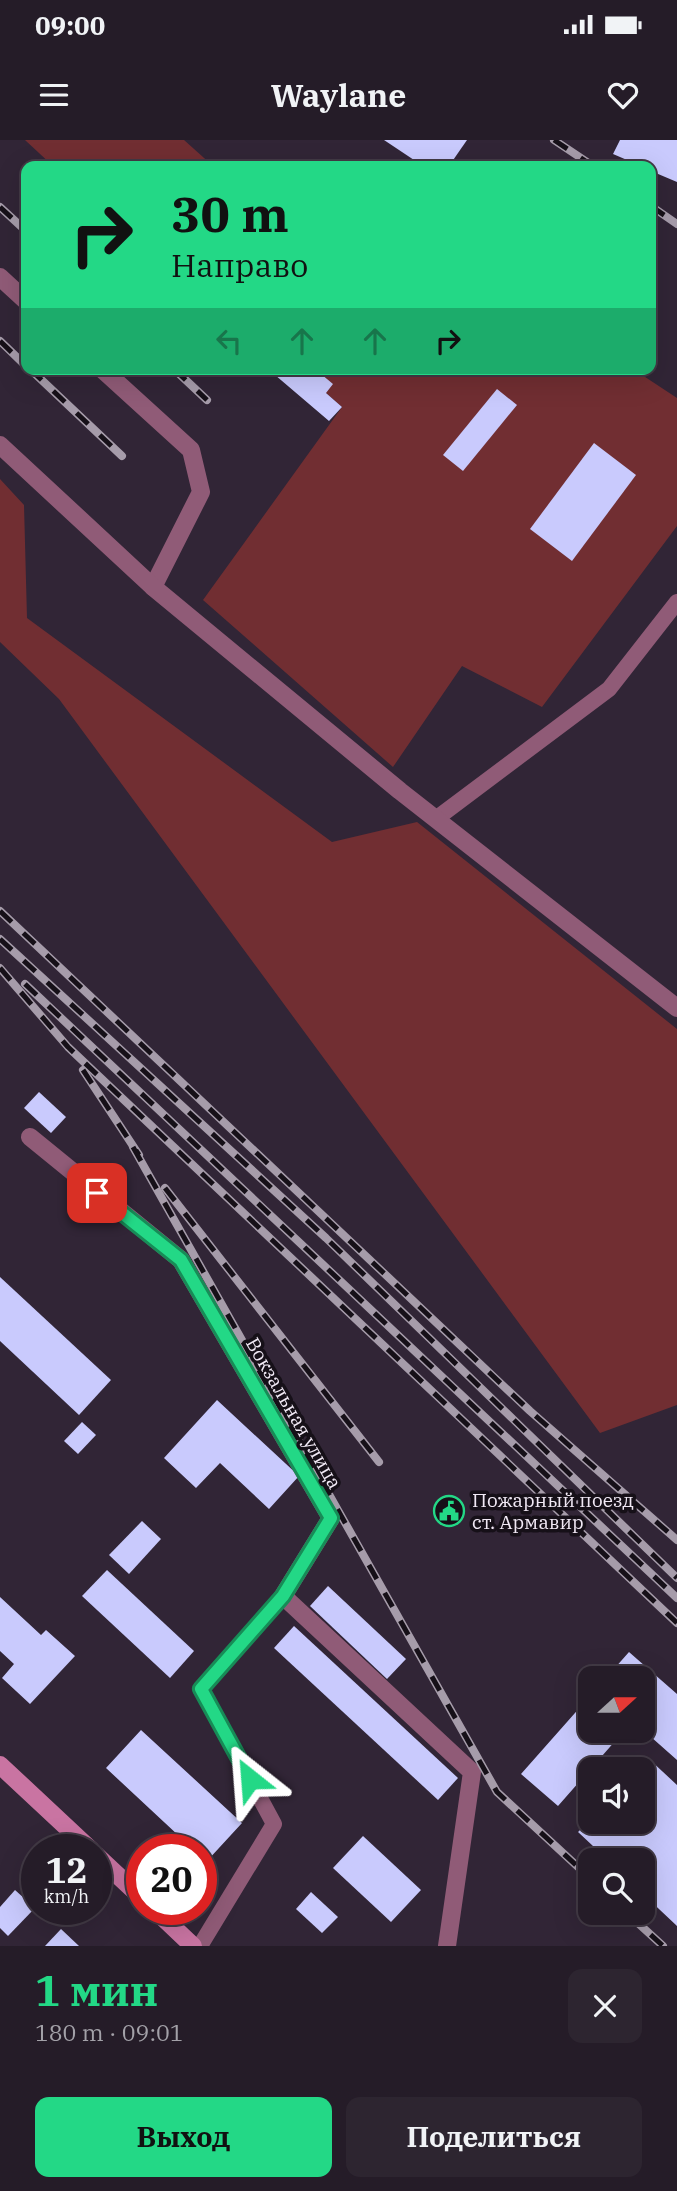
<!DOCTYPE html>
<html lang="ru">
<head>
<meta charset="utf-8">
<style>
	body { margin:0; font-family:"IBM Plex Serif",serif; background:#2d2530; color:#f1f3f6; height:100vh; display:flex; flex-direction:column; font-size:26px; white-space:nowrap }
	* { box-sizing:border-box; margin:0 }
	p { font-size:23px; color:#a3a1a8 }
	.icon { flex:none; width:38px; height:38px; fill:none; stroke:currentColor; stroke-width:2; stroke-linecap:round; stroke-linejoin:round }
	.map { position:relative; height:1806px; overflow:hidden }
	.details { display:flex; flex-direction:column; background:#251c28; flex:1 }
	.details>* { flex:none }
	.top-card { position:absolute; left:21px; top:21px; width:635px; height:214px; border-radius:14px; box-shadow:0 7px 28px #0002,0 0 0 2px #423a45; background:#23d886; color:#111; overflow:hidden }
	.needle { width:46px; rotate:69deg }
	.fabs { position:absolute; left:578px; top:1526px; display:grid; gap:14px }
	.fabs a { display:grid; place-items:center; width:77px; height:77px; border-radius:14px; background:#251c28; box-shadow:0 7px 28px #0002,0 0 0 2px #423a45; font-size:35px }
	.speed { position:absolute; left:21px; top:1694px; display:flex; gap:14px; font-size:35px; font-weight:700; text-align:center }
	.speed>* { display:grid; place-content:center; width:91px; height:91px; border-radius:50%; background:#251c28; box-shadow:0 7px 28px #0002,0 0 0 2px #423a45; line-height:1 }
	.speed small { font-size:18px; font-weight:400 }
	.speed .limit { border:10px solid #d22; background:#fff; color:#111 }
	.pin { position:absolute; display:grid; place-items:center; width:60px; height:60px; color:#fff; margin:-30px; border-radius:14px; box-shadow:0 4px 10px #0006 }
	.me { position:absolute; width:77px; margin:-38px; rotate:332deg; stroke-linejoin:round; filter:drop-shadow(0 0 5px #0008) }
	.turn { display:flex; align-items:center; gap:24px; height:147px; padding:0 35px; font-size:32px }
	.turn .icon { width:91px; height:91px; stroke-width:2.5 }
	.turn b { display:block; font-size:49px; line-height:60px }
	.lanes { display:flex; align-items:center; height:66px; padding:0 35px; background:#0003; justify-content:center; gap:35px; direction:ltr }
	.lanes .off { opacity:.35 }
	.round { display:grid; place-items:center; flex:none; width:74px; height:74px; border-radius:14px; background:#2d2530 }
	.summary { display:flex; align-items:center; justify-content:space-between; height:119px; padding:0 35px }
	h1 { font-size:42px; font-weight:800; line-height:52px; color:#23d886 }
	.primary-button { display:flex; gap:14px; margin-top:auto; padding:14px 35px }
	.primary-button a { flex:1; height:80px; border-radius:14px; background:#23d886; color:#111; font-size:28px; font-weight:800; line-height:80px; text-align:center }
	.primary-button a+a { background:#2d2530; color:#f1f3f6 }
	.status { display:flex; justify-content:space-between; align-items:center; height:49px; padding:0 35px; background:#251c28; direction:ltr }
	.status svg { height:19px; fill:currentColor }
	header { display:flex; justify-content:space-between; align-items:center; height:91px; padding:0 35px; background:#251c28; font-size:32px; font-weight:800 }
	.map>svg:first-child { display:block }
	.green { fill:#712e32 }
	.building { fill:#c9cafd }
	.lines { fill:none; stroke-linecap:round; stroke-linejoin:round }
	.lane { stroke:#905b77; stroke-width:16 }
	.street { stroke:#905b77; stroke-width:18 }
	.secondary { stroke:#c974a2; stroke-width:18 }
	.rail-casing { stroke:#a69caa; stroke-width:8 }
	.rail { stroke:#161018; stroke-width:5; stroke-dasharray:16; stroke-linecap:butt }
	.route-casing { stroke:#178c57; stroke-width:18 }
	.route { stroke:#23d886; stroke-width:12 }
	.labels { text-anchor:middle; stroke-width:7; stroke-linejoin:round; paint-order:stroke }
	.street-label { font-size:19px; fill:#f1e9f5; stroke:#161018 }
	.poi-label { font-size:19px; fill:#f1e9f5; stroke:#161018; text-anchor:start }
</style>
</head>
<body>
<div class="status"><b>09:00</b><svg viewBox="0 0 49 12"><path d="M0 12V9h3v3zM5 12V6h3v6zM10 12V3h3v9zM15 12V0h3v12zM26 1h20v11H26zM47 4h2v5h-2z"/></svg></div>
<header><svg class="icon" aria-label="menu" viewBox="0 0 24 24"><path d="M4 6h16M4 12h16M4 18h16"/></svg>Waylane<svg class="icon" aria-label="heart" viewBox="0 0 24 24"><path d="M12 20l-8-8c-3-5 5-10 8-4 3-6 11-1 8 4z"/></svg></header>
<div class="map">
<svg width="677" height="1806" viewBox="0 0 677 1806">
	<rect width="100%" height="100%" fill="#312536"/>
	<g class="green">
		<path d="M25 0H184L213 26H53Z"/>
		<path d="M315 229H633L677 258V386L542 567 462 526 393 627 203 460 342 267 326 253Z"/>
		<path d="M0 339 24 365 27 478 332 702 417 682 677 889V1265L600 1293 59 559 0 502Z"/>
	</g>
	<g class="building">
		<path d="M384 0H467L449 26H423Z"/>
		<path d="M620 0H677V42L651 31V26H641L613 14Z"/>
		<path d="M268 229H315L333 244 326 253 342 267 329 281Z"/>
		<path d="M497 249 517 265 463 331 443 315Z"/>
		<path d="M594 303 636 335 572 421 530 389Z"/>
		<path d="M39 952 66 977 51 993 24 968Z"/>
		<path d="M0 1137 111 1240 79 1275 0 1201Z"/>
		<path d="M217 1260 299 1336 269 1369 220 1323 196 1348 164 1318Z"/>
		<path d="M82 1282 96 1295 78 1314 64 1301Z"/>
		<path d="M142 1381 161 1399 129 1434 109 1415Z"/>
		<path d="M107 1430 194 1511 170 1538 82 1456Z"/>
		<path d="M328 1446 406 1519 387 1539 310 1466Z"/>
		<path d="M0 1457 41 1495 46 1490 75 1516 30 1564 2 1538 14 1524 0 1511Z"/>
		<path d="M294 1486 458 1638 438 1660 274 1508Z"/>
		<path d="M629 1512 677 1554V1620L642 1589V1538H606Z"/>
		<path d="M590 1556V1591H624L558 1666 521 1634Z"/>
		<path d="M141 1590 242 1683 207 1721 201 1716V1710H194L106 1628Z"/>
		<path d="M648 1618 677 1645V1786L642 1753V1720H608L578 1692 588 1682H642V1629H638Z"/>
		<path d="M363 1696 421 1750 391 1782 333 1728Z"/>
		<path d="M15 1750 35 1768 8 1796 0 1788V1767Z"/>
		<path d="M311 1752 338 1777 322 1793 296 1769Z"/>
		<path d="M61 1789 79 1806H45Z"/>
	</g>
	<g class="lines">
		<g class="lane">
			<path d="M437 678 609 549 677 462"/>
			<path d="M200 1806 274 1684 201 1549 283 1456"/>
		</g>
		<g class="street">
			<path d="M0 137 26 161"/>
			<path d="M102 229 191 310 201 352 153 447"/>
			<path d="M0 305 153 447 400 651 677 868"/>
			<path d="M30 997 181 1120 331 1378 283 1456 472 1632 447 1806"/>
		</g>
		<g class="secondary">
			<path d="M0 1625 91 1710"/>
			<path d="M96 1715 142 1758"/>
			<path d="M154 1769 193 1806"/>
		</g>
		<g class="rail-casing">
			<g id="rail">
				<path d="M554 0 593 26"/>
				<path d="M651 66 677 84"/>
				<path d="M0 67 26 91"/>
				<path d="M0 201 26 226"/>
				<path d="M30 229 122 316"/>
				<path d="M174 229 207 260"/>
				<path d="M0 771 530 1271 677 1400"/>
				<path d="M0 799 326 1098 677 1438"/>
				<path d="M0 828 68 907 677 1483"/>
				<path d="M25 844 677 1458"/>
				<path d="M83 930 139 1015"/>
				<path d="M133 1007 497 1652 590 1738"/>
				<path d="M165 1048 379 1322"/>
				<path d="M627 1773 663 1806"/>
			</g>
		</g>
		<use href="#rail" class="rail"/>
	</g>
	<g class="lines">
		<g class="route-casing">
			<path id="route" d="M97 1053 181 1120 331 1378 283 1456 201 1549 250 1639"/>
		</g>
		<use href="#route" class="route"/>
	</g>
	<defs>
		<g id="civic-ring" transform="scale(1.575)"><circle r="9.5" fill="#161018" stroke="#23d886" stroke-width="1.5"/><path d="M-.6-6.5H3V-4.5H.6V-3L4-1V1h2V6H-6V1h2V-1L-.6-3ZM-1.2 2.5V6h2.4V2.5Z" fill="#23d886"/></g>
	</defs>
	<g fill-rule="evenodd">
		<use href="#civic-ring" x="449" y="1371"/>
	</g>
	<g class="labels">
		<g class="street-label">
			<text transform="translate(294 1273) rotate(60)" y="7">Вокзальная улица</text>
		</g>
		<g class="poi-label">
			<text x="472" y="1367">Пожарный поезд<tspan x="472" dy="22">ст. Армавир</tspan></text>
		</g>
	</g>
</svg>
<div class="fabs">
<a><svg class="needle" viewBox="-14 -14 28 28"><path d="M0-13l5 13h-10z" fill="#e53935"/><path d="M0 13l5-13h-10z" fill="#a3a1a8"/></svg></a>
<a><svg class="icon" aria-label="sound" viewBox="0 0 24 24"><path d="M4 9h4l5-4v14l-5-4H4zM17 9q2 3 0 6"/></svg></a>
<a><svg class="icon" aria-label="search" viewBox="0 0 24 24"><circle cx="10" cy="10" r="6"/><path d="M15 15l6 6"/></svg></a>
</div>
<div class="speed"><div>12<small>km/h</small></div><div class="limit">20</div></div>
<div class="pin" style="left:97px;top:1053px;background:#d93025"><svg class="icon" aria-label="arrive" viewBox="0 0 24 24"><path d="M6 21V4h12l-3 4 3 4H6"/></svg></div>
<svg class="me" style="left:250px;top:1639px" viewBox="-20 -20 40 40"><path d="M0-17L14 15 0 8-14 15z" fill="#23d886" stroke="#fff" stroke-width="4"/></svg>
<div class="top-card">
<div class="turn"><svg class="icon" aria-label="right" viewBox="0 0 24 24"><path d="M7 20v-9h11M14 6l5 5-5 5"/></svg><div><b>30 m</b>Направо</div></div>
<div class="lanes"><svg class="icon off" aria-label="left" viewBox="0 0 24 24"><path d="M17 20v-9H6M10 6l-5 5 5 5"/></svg><svg class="icon off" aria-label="ahead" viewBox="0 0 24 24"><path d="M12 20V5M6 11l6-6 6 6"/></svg><svg class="icon off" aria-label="ahead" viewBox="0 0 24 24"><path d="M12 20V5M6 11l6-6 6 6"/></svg><svg class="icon" aria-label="right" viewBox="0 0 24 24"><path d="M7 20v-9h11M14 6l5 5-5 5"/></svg></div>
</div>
</div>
<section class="details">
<div class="summary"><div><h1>1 мин</h1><p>180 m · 09:01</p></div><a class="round"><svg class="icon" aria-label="close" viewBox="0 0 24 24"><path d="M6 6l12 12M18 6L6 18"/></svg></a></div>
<div class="primary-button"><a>Выход</a><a>Поделиться</a></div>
</section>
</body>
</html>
